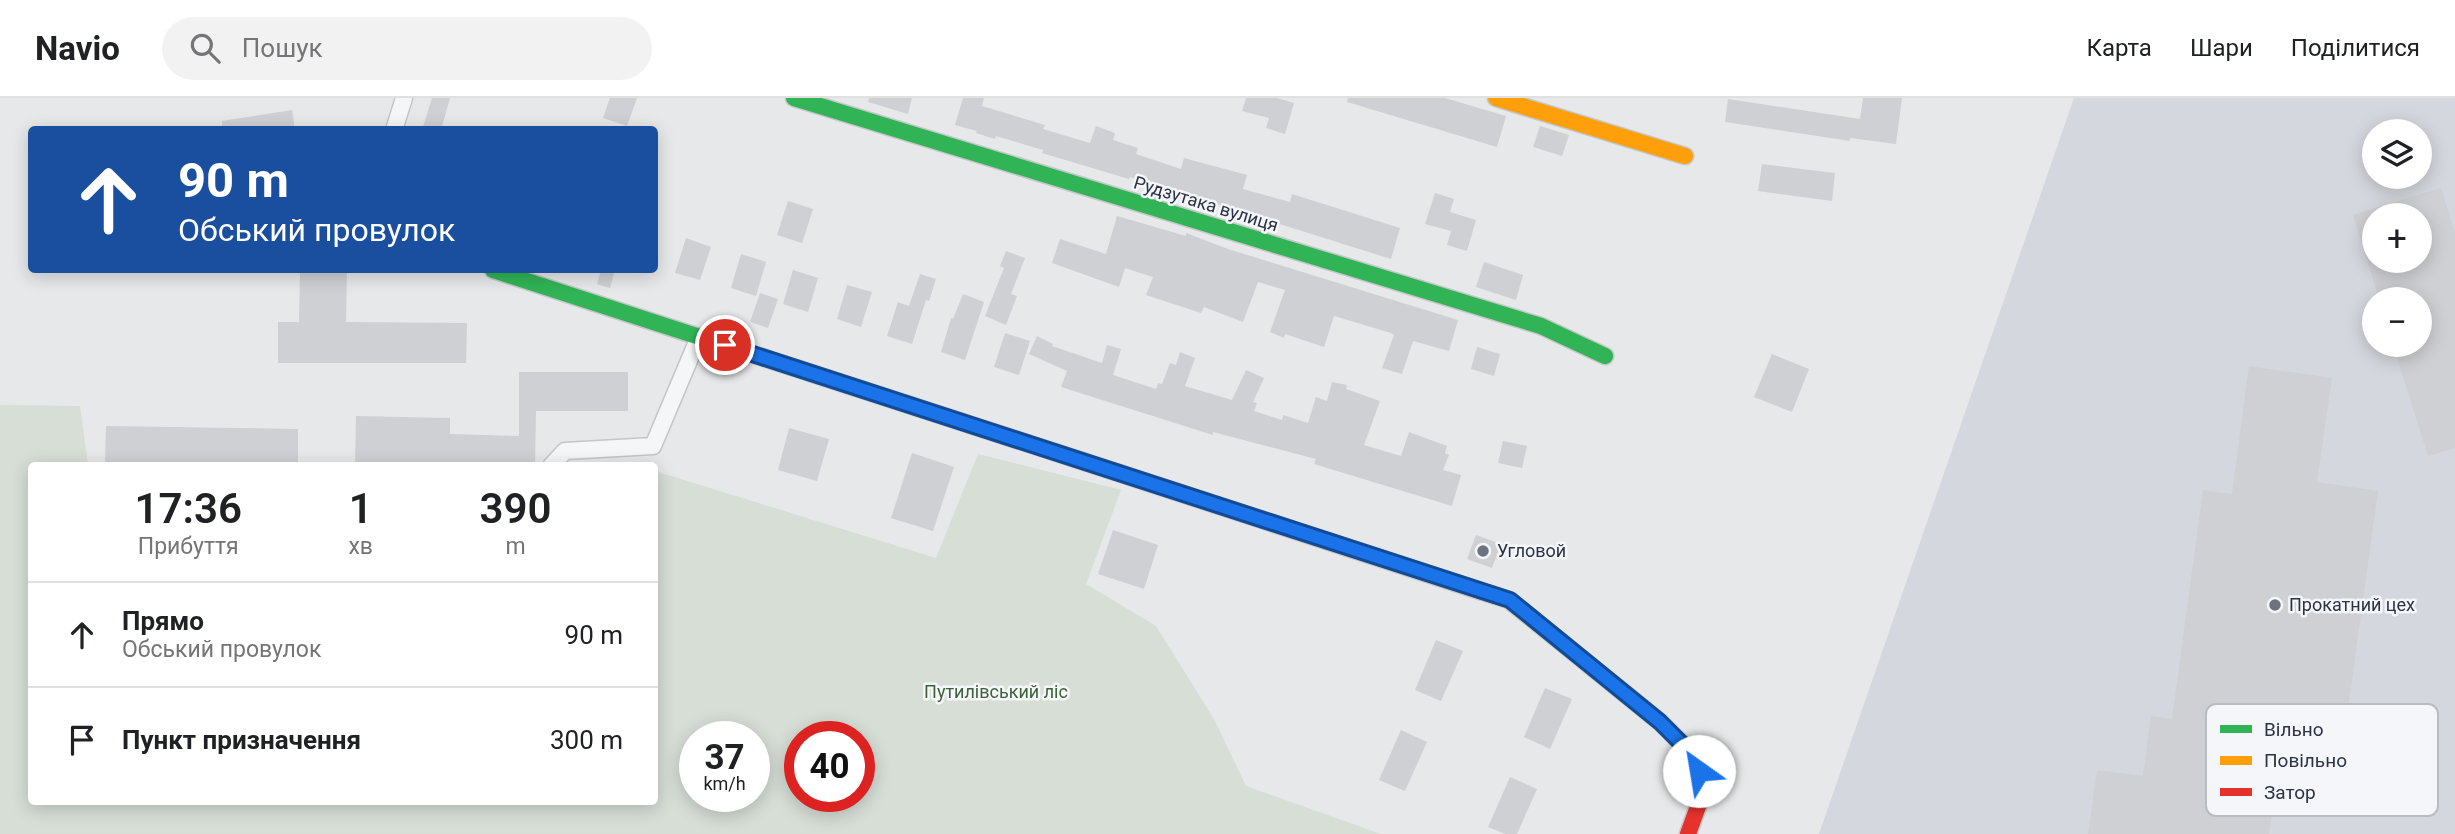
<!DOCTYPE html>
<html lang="uk">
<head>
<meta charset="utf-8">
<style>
	body { margin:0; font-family:Roboto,sans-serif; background:#f2f2f2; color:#202124; height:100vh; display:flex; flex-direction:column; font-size:26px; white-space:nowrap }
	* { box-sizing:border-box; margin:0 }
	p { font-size:23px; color:#757577 }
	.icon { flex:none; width:38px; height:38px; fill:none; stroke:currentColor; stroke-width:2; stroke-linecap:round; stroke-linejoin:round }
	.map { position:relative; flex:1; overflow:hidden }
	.details { position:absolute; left:28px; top:364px; width:630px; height:343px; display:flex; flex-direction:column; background:#fff; border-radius:7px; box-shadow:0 4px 18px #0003 }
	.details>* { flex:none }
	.top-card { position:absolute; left:28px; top:28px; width:630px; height:147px; border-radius:7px; box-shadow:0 4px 18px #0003; background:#1a4fa0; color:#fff; overflow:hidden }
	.buttons { position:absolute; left:2362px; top:21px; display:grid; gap:14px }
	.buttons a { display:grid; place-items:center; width:70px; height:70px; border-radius:50%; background:#fff; box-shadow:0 4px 18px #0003; font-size:35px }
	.speed { position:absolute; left:679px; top:623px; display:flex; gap:14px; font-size:35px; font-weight:700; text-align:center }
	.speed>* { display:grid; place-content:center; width:91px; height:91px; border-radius:50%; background:#fff; box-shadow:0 4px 18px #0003; line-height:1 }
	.speed small { font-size:18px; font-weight:400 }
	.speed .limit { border:10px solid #d22; background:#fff; color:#111 }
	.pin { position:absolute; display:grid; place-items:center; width:60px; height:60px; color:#fff; margin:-30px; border:4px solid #fff; border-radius:50%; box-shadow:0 2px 7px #0007 }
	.me { position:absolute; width:77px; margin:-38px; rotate:328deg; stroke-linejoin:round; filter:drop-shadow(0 0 5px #0008) }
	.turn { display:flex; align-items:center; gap:24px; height:147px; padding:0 35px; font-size:32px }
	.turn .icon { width:91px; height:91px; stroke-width:2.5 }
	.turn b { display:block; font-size:49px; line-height:60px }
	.eta { display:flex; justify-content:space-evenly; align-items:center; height:119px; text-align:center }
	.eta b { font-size:42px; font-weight:600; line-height:49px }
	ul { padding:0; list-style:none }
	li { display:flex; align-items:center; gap:21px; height:105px; padding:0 35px; border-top:2px solid #e0e0e0 }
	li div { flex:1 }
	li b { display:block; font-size:26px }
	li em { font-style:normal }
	header { display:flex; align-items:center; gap:42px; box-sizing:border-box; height:98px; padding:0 35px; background:#fff; border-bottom:2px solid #e0e0e0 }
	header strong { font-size:33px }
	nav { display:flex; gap:38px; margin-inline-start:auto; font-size:24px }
	.search { width:490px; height:63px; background:#f2f2f2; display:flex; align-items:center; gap:18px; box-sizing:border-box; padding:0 24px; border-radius:38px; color:#757577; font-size:26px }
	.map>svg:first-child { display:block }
	.built { fill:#d4d7dd; fill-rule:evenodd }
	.green { fill:#d6ded6; fill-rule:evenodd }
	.building { fill:#ced0d3; fill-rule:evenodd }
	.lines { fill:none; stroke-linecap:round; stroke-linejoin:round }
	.street-casing { stroke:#c4c6c8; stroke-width:19 }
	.fast-casing { stroke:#c4c6c8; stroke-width:19 }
	.slow-casing { stroke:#c4c6c8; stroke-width:19 }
	.jam-casing { stroke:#c4c6c8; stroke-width:19 }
	.street { stroke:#f5f6f7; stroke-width:16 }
	.fast { stroke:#30b455; stroke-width:16 }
	.slow { stroke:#ff9f0a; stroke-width:16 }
	.jam { stroke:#e5322d; stroke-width:16 }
	.route-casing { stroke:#114b97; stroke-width:18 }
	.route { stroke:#1a73e8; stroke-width:12 }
	.poi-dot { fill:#6c737f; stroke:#f4f6f9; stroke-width:2.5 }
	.labels { text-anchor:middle; stroke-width:5; stroke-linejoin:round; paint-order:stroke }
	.street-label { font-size:18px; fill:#2b3445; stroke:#f4f6f9 }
	.poi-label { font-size:18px; fill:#2b3445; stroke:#f4f6f9; text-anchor:start }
	.park-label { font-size:18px; fill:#3f6138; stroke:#f4f6f9 }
	.key { fill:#f4f6f9; stroke:#b8bcc3; stroke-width:2 }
	.key-label { font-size:19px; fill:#2b3445 }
</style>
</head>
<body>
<header>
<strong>Navio</strong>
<div class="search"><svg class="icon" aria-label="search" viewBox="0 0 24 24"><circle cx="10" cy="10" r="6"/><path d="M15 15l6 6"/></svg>Пошук</div>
<nav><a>Карта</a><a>Шари</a><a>Поділитися</a></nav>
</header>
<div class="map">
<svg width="2455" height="736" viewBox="0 0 2455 736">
	<rect width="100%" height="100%" fill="#e6e8ea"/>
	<path class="built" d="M2074 0H2455V736H1819ZM2375 33H2420V79H2375ZM2375 117H2420V163H2375ZM2375 201H2420V247H2375Z"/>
	<path class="green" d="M0 307 80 308 88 367 32 368V704H654L655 373 936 460 978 356 1121 392 1086 486 1156 528 1214 621 1246 688 1381 736H0ZM695 639H754V698H695ZM800 639H859V698H800Z"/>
	<g class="building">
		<path d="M432 0H450L441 32 423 29Z"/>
		<path d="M610 0H637L627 28 603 20Z"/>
		<path d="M869 0H912L908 16 868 4Z"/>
		<path d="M963 0H984L982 8 1045 27 1043 31 1090 45 1096 28 1115 35 1113 42 1138 50 1136 56 1181 71 1184 60 1247 77 1243 91 1290 104 1292 96 1400 130 1391 161 1130 79 1129 81 1042 55 1043 52 996 38 995 41 976 35 977 33 955 27Z"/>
		<path d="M1246 0H1277L1294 5 1285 36 1266 30 1269 20 1242 13Z"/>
		<path d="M1348 0H1445L1506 18 1497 49 1347 4Z"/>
		<path d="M1863 0H1902L1896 46 1850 40V43L1725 24 1728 1 1860 21Z"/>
		<path d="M292 12 295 32H222V23Z"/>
		<path d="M1540 28 1569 37 1562 58 1533 49Z"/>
		<path d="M1762 66 1835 75 1832 103 1758 93Z"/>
		<path d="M2441 90 2455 134V350L2428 358 2393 247H2420V201H2379L2353 117ZM2375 117H2420V163H2375Z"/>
		<path d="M1435 95 1454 101 1450 114 1476 122 1467 153 1447 147 1451 133 1425 126Z"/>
		<path d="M788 103 813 111 802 145 777 137Z"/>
		<path d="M1117 118 1186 138V135L1228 151 1458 222 1449 253 1413 243 1402 276 1382 270 1394 237 1391 235 1334 218 1324 249 1285 236 1284 240 1270 234 1285 192 1258 184 1243 224 1204 209 1201 215 1146 197 1153 179 1125 170 1119 189 1052 165 1060 141 1106 156Z"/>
		<path d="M686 140 711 149 700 182 675 175Z"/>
		<path d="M1006 153 1025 160 1011 196 1017 198 1006 227 985 218 1004 170 1000 168Z"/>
		<path d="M741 156 766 164 756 198 731 190Z"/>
		<path d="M1484 164 1523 177 1516 202 1476 189Z"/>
		<path d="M300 172H347L346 224 467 225 466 265H278V224H299Z"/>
		<path d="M601 172H615L610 190 597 186Z"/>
		<path d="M793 172 818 180 808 214 783 206Z"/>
		<path d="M920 176 936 181 929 203 926 202 912 246 887 238 898 204 909 208Z"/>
		<path d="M847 187 872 194 861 229 837 221Z"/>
		<path d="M760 195 778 201 768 230 750 224Z"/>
		<path d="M963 196 984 204 965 262 941 254 951 220 953 221Z"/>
		<path d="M1005 235 1030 243 1019 277 994 269Z"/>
		<path d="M1037 238 1053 246 1052 248 1102 265 1107 247 1121 251 1113 277 1156 291 1158 285 1162 286 1170 265 1176 267 1180 254 1195 260 1185 288 1232 302 1246 272 1264 280 1253 304 1257 305 1254 313 1282 322 1283 317 1308 325 1316 299 1327 303 1332 284 1347 287 1346 291 1380 303 1364 347 1401 358 1409 334 1447 348 1445 355 1449 357 1443 372 1461 377 1452 408 1314 366 1316 361 1213 334V337L1061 289 1067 273 1029 256Z"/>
		<path d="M1477 249 1500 256 1494 278 1471 271Z"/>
		<path d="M1772 256 1809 271 1792 314 1754 299Z"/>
		<path d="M2249 268 2332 280 2317 384 2378 393 2340 670 2280 662 2269 736H2088L2097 672 2143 678 2151 618 2172 621 2203 392 2232 396Z"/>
		<path d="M519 274H628V313H536L535 368H355L356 318 450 320V336L519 338Z"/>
		<path d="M106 328 298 331V368L105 367Z"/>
		<path d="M789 330 829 341 817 383 778 372Z"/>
		<path d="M1503 343 1527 348 1522 370 1498 365Z"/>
		<path d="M912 355 954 369 933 433 891 420Z"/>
		<path d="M1113 432 1158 447 1144 491 1098 476Z"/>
		<path d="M1476 437 1501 446 1492 470 1467 461Z"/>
		<path d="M1436 542 1463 553 1441 603 1415 592Z"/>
		<path d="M1545 590 1572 601 1550 651 1524 639Z"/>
		<path d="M1401 632 1427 644 1405 693 1379 682Z"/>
		<path d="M1510 679 1537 691 1517 736H1505L1488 729Z"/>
	</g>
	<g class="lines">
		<g class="street-casing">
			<g id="street">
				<path d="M394 32 404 0"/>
				<path d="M551 368 565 353 653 348 699 239"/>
			</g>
		</g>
		<g class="fast-casing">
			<g id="fast">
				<path d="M794 0 1541 228 1605 258"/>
				<path d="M493 172 1085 364"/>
			</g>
		</g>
		<g class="slow-casing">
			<g id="slow">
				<path d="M1496 0 1685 58"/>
				<path d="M1085 364 1480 493"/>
			</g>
		</g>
		<g class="jam-casing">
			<path id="jam" d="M1480 493 1509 502 1660 624 1684 648 1699 673 1700 703 1688 736"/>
		</g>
		<use href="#street" class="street"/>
		<use href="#fast" class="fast"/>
		<use href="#slow" class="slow"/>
		<use href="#jam" class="jam"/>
	</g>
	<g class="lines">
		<g class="route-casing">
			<path id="route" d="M725 247 1510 502 1660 624 1684 648 1699 673"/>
		</g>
		<use href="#route" class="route"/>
	</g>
	<g class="poi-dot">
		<circle cx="1483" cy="453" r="7"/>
		<circle cx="2275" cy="507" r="7"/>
	</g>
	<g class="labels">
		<g class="street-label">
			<text transform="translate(1206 106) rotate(17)" y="6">Рудзутака вулиця</text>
		</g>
		<g class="poi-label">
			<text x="1497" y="459">Угловой</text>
			<text x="2289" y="513">Прокатний цех</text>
		</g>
		<g class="park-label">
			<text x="996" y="600">Путилівський ліс</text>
		</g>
	</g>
	<rect x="2206" y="606" width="232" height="112" rx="10" class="key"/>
	<rect x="2220" y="627" width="32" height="8" fill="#30b455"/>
	<rect x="2220" y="658" width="32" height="9" fill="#ff9f0a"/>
	<rect x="2220" y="690" width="32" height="8" fill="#e5322d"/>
	<g class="key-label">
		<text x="2264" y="638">Вільно</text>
		<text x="2264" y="669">Повільно</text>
		<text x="2264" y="701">Затор</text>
	</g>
</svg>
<div class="buttons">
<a><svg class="icon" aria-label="layers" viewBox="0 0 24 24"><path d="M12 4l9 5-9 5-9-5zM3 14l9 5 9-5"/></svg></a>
<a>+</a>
<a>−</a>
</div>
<div class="speed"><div>37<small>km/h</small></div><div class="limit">40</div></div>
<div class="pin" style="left:725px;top:247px;background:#d93025"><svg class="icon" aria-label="arrive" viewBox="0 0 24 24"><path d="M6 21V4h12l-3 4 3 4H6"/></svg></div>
<svg class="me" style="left:1699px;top:673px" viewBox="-20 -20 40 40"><circle r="19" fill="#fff"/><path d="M0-13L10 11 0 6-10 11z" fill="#1a73e8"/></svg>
<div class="top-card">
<div class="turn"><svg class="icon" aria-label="ahead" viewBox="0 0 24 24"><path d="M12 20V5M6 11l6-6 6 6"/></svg><div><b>90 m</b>Обський провулок</div></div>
</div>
<section class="details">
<div class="eta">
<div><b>17:36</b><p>Прибуття</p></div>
<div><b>1</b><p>хв</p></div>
<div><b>390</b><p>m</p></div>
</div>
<ul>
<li><svg class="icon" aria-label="ahead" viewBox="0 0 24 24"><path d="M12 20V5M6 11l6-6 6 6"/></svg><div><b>Прямо</b><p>Обський провулок</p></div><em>90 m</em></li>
<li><svg class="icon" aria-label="arrive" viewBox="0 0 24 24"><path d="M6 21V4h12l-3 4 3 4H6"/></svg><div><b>Пункт призначення</b></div><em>300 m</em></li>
</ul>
</section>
</div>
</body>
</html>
